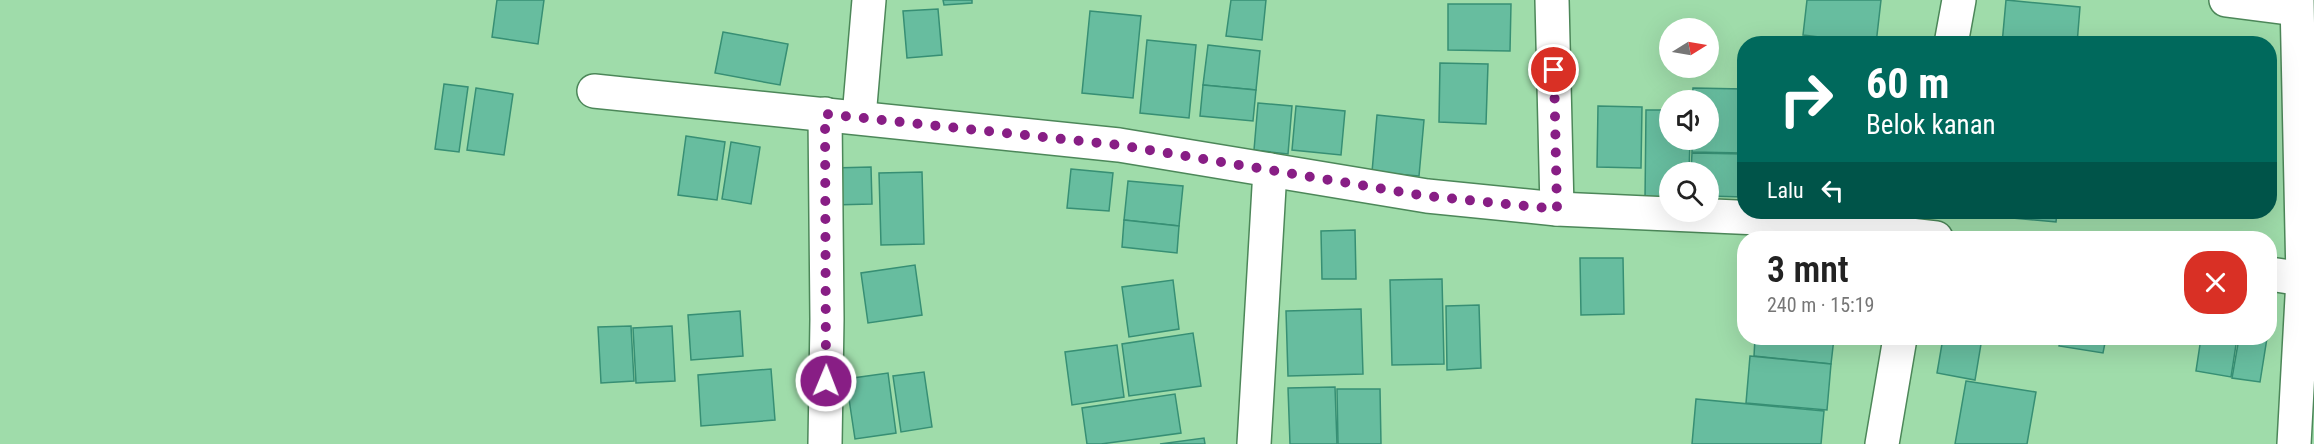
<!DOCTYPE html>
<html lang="id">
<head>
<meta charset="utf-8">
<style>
	body { margin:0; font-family:"Roboto Condensed",sans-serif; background:#f2f2f2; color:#222; height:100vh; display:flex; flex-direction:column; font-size:22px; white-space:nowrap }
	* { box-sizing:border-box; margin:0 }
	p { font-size:20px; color:#767676 }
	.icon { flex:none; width:33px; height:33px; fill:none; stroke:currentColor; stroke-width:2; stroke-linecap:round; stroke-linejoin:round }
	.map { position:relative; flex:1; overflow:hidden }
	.sheet { position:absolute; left:1737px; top:231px; width:540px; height:114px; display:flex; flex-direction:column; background:#fff; border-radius:24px; box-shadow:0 6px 24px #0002 }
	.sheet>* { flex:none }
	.guide { position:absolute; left:1737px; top:36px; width:540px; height:183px; border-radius:24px; box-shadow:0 6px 24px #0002; background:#00695c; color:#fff; overflow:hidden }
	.needle { width:39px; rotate:79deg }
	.controls { position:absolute; left:1659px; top:18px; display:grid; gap:12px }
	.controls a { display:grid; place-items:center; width:60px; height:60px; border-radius:50%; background:#fff; box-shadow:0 6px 24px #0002; font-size:30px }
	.pin { position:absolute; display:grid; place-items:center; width:51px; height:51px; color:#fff; margin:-26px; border:3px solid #fff; border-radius:50%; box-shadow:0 2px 6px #0007 }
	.me { position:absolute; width:66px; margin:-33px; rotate:1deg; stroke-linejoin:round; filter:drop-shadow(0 0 4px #0008) }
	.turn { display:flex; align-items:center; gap:21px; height:126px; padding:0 30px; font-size:27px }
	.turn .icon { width:78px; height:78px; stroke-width:2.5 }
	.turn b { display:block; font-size:42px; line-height:51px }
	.then { display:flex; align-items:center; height:57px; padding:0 30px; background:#0003; gap:12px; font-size:22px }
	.round { display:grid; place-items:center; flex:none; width:63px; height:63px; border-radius:24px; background:#f2f2f2 }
	.head { display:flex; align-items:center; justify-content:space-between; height:102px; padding:0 30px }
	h1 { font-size:36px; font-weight:600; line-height:45px }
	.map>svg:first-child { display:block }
	.building { fill:#67bd9f; stroke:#378f74; stroke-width:1.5 }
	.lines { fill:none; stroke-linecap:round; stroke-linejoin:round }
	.minor-casing { stroke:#4c8759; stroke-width:36 }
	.minor { stroke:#fff; stroke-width:33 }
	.route { stroke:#881e85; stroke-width:10; stroke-dasharray:0 18 }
</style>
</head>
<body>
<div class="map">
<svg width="2314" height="444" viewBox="0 0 2314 444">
	<rect width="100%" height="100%" fill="#9fdcaa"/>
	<g class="building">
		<path d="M497 0H544L538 44 492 37Z"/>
		<path d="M943 0H972V3L944 5Z"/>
		<path d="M1231 0H1266L1262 40 1226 36Z"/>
		<path d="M1807 0H1881L1876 44 1803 35Z"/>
		<path d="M2006 0 2080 7 2077 44H2002Z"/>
		<path d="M1448 4H1511L1510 51 1448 50Z"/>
		<path d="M938 9 942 55 907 58 903 11Z"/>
		<path d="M1090 11 1141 16 1133 98 1082 93Z"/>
		<path d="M723 32 788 44 780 85 715 73Z"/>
		<path d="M1147 40 1196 45 1189 118 1140 113Z"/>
		<path d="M1208 45 1260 51 1256 90 1203 85Z"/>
		<path d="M1440 63 1488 64 1486 124 1439 122Z"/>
		<path d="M444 84 468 87 459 152 435 149Z"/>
		<path d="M1203 85 1256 90 1253 121 1200 116Z"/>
		<path d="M476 88 513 94 504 155 467 150Z"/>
		<path d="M1693 88 1744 89V153L1692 152V140H1708V100H1692Z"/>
		<path d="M1258 103 1292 106 1288 154 1254 150Z"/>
		<path d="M1296 106 1345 111 1341 155 1292 150Z"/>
		<path d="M1598 106 1642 107 1641 168 1597 167Z"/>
		<path d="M1646 110H1670V140H1690L1689 172H1670V200H1645Z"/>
		<path d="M1377 115 1424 120 1419 176 1372 172Z"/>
		<path d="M686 136 725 142 717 200 678 195Z"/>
		<path d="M731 142 760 147 751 204 722 199Z"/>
		<path d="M1692 153 1744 154V197L1708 196V172H1691Z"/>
		<path d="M871 167 872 204 832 205V168Z"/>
		<path d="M1071 169 1113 173 1109 211 1067 208Z"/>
		<path d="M922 172 924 244 881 245 879 173Z"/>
		<path d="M1128 181 1183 186 1179 226 1124 220Z"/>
		<path d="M2003 212H2057L2056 222 2002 217Z"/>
		<path d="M1124 220 1179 226 1177 253 1122 247Z"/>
		<path d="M1355 230 1356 279H1322L1321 231Z"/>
		<path d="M1580 258H1623L1624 314 1581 315Z"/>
		<path d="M915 265 922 315 868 323 861 273Z"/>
		<path d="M1442 279 1444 364 1392 365 1390 280Z"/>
		<path d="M1173 280 1179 329 1129 337 1122 287Z"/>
		<path d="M1479 305 1481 368 1447 370 1446 306Z"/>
		<path d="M1361 309 1363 374 1288 376 1286 311Z"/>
		<path d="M740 311 743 356 691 360 688 315Z"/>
		<path d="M631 326 634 381 601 383 598 327Z"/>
		<path d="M672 326 675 381 636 383 633 328Z"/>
		<path d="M1193 333 1201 386 1129 396 1122 344Z"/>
		<path d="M1755 338H1834L1831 364 1754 356Z"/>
		<path d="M1943 338H1982L1975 380 1937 373Z"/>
		<path d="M2061 338H2106L2103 353 2059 346Z"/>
		<path d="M2201 338H2237L2231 377 2196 371Z"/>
		<path d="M2239 338H2267L2260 382 2232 378Z"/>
		<path d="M1117 345 1124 397 1072 405 1065 352Z"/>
		<path d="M1750 356 1831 364 1827 410 1746 403Z"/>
		<path d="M771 369 775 420 701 426 698 375Z"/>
		<path d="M924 372 932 427 901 432 893 376Z"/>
		<path d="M888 373 896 433 855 439 846 379Z"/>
		<path d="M1966 381 2036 392 2027 444H1955Z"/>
		<path d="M1335 387 1337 444H1290L1288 388Z"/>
		<path d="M1337 389H1380L1381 444H1338Z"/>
		<path d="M1175 394 1181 433 1101 444H1087L1082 408Z"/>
		<path d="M1696 399 1824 411 1821 444H1692Z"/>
		<path d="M1204 438 1205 444H1160Z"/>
	</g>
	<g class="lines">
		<g class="minor-casing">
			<g id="minor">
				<path d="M1552 0 1557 209"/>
				<path d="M2226 0 2296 9"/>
				<path d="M1951 44 1959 0"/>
				<path d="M594 91 1119 145 1427 196 1557 209 1759 218 1936 238"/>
				<path d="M825 114 827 319 825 444"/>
				<path d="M859 117 869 0"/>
				<path d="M2270 274 2303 279"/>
				<path d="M1254 444 1270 170"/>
				<path d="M1882 444 1900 338"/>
				<path d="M2294 444 2303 279 2297 0"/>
			</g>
		</g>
		<use href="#minor" class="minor"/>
	</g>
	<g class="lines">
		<path class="route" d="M826 381 825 114 1119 145 1426 196 1557 209 1554 70"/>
	</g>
</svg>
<div class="controls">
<a><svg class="needle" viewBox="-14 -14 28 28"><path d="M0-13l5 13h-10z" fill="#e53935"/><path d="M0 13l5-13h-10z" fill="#767676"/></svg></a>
<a><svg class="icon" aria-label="sound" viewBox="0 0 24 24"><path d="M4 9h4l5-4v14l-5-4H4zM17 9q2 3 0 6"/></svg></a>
<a><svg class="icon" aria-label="search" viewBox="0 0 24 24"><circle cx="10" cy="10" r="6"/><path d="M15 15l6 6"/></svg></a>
</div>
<div class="pin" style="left:1554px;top:70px;background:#d93025"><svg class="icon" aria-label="arrive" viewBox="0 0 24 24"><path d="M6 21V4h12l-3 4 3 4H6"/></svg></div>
<svg class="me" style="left:826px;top:381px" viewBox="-20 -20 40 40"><circle r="17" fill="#881e85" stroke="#fff" stroke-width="3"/><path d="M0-11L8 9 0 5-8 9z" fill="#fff"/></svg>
<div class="guide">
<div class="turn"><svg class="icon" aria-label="right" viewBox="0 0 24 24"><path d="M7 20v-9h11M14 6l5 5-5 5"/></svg><div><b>60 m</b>Belok kanan</div></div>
<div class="then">Lalu<svg class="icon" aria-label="left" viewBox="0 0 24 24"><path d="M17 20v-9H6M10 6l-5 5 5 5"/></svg></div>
</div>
<section class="sheet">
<div class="head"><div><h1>3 mnt</h1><p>240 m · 15:19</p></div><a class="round" style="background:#d93025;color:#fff"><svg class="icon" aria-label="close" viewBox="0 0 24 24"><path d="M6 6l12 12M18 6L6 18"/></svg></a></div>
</section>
</div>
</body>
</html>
